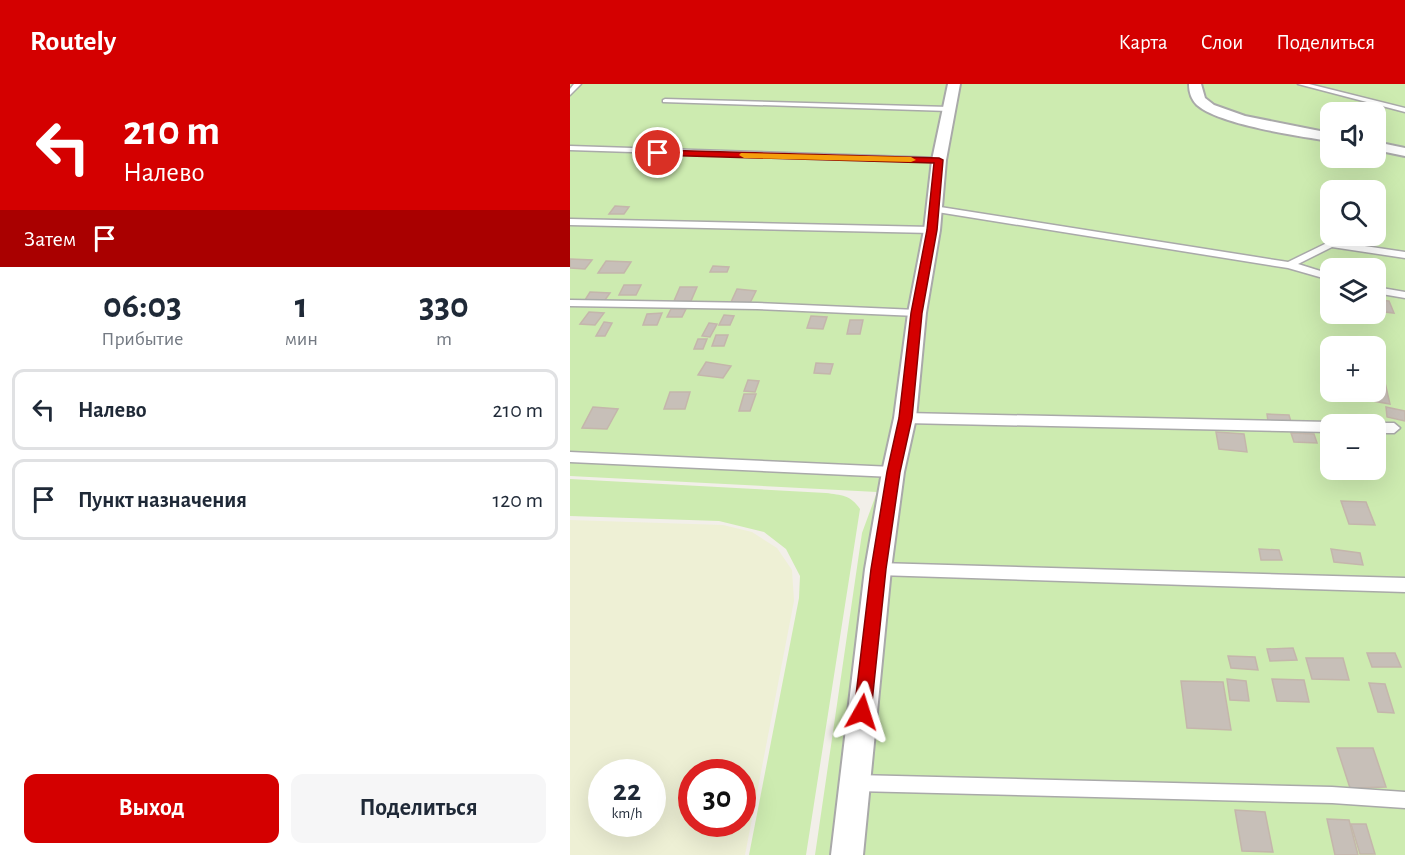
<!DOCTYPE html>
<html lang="ru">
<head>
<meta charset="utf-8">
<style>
	body { margin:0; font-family:"Alegreya Sans",sans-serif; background:#f6f6f7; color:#1f2937; height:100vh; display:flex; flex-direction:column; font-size:22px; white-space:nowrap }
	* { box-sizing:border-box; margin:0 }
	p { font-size:20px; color:#747a83 }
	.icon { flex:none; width:33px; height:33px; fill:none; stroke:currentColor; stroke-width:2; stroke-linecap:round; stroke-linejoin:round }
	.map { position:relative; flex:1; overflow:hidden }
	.panel { display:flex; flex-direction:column; background:#fff; width:570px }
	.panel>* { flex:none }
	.guide { background:#d40000; color:#fff; overflow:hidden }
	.fabs { position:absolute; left:750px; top:18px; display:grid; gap:12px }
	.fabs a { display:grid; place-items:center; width:66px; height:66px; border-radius:12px; background:#fff; box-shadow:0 6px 24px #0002; font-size:30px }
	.speed { position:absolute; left:18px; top:675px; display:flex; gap:12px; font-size:30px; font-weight:700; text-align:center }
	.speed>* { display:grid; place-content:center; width:78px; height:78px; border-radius:50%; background:#fff; box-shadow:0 6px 24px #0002; line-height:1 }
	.speed small { font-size:15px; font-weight:400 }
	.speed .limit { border:9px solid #d22; background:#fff; color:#111 }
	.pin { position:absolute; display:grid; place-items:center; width:51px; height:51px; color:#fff; margin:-26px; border:3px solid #fff; border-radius:50%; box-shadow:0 2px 6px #0007 }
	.me { position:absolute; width:66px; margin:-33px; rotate:6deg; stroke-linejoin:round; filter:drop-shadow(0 0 4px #0008) }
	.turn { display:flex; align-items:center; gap:21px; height:126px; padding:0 24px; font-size:27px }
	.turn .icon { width:78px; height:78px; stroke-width:2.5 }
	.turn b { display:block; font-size:42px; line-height:51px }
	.then { display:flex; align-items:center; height:57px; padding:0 24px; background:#0003; gap:12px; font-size:22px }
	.eta { display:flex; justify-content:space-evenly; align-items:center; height:102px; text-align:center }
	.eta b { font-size:36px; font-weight:600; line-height:42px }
	.primary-button { display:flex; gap:12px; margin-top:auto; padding:12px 24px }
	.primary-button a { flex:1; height:69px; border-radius:12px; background:#d40000; color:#fff; font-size:24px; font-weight:600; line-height:69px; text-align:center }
	.primary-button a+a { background:#f6f6f7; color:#1f2937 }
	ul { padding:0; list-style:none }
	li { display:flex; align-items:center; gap:18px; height:81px; margin:0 12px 9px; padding:0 12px; border:3px solid #e0e1e3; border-radius:12px }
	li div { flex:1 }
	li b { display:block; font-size:22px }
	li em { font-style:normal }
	header { display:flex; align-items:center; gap:36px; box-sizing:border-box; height:84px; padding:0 30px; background:#d40000; color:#fff }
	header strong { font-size:28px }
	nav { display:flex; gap:33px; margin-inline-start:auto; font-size:21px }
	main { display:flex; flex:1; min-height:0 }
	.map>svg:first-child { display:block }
	.farmland { fill:#eef0d5; fill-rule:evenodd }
	.grass { fill:#cdebb0; fill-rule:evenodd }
	.building { fill:#c7bfb8; stroke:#c4b6ab; stroke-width:1.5 }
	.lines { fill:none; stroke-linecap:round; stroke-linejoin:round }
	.service-casing { stroke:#a9a9a9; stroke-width:3 }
	.minor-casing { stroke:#a9a9a9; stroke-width:4 }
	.service { fill:#fff; fill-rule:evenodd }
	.minor { fill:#fff; fill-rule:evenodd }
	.route { fill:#d40000; stroke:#8a0000; stroke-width:1.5 }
	.slow { fill:#f59e0b }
</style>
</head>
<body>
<header>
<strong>Routely</strong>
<nav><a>Карта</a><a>Слои</a><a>Поделиться</a></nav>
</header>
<main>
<section class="panel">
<div class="guide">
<div class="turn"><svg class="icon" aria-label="left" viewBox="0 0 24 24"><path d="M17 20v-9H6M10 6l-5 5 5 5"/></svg><div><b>210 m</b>Налево</div></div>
<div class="then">Затем<svg class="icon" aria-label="arrive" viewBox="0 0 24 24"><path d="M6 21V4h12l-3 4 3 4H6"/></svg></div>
</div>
<div class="eta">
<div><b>06:03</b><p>Прибытие</p></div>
<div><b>1</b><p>мин</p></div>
<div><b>330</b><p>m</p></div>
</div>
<ul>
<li><svg class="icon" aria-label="left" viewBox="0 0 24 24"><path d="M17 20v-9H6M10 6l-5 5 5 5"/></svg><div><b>Налево</b></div><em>210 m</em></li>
<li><svg class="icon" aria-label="arrive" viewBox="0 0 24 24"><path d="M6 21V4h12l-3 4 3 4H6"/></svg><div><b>Пункт назначения</b></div><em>120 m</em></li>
</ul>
<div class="primary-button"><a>Выход</a><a>Поделиться</a></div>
</section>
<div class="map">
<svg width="835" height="771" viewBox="0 0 835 771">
	<rect width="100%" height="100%" fill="#f2efe9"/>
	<path class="farmland" d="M0 436 153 441 182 448 207 464 222 486 224 517 175 771H0ZM32 688H82V740H32ZM122 688H172V740H122Z"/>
	<g class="grass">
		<path d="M0 0H835V771H245L292 449 307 408 0 392ZM760 28H806V74H760ZM760 106H806V152H760ZM760 184H806V230H760ZM760 262H806V308H760ZM760 340H806V386H760Z"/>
		<path d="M0 395 256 409C271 411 281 411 290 425L236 771H179L229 514 230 492 216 465 194 448 149 437 0 432Z"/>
	</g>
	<g class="building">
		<path d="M45 122 59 123 54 130H39Z"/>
		<path d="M0 175 22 176 15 185 0 184Z"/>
		<path d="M36 177 61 178 54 189H28Z"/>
		<path d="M143 182 159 183 157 188H140Z"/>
		<path d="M54 201H71L66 211H49Z"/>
		<path d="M110 203H127L121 217H104Z"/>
		<path d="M167 205 186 207 180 219 161 218Z"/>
		<path d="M20 208 40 209 35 216H15Z"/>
		<path d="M806 216 819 217 824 229 806 227Z"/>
		<path d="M101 225H116L112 233H97Z"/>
		<path d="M19 228 34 229 25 241 10 240Z"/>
		<path d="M92 229 87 241H73L77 230Z"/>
		<path d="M154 231 164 232 160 241H149Z"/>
		<path d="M241 232 257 233 253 245 237 244Z"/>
		<path d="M280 236H293L290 250H277Z"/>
		<path d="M34 238 42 239 35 252H26Z"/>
		<path d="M139 239 147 240 140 253 132 252Z"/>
		<path d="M146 251H158L154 262H142Z"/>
		<path d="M128 255H137L133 265H124Z"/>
		<path d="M136 278 161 282 153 294 128 291Z"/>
		<path d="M246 279 263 280 260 290 244 289Z"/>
		<path d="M806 289 813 290 820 320 797 316 795 308H806Z"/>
		<path d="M178 296 189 297 185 308 174 307Z"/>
		<path d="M100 308H120L115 325H94Z"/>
		<path d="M174 310H186L180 327H169Z"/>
		<path d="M23 323 48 325 37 345 12 344Z"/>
		<path d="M816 323 835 327V337L817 333Z"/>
		<path d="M697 330 719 331 721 338 698 337Z"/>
		<path d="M646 348 674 350 677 368 649 365Z"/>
		<path d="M721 349 744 350 747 359 724 358Z"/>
		<path d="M771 417 796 418 805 441 779 440Z"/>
		<path d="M689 465 709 466 712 476H691Z"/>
		<path d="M761 465 790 469 793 481 764 478Z"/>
		<path d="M723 564 727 576 700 577 697 565Z"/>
		<path d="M797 569H825L831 583H802Z"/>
		<path d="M658 572 685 573 688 586 661 584Z"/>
		<path d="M736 574H773L779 596 742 595Z"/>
		<path d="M657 595 676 597 679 617 660 616Z"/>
		<path d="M702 595 734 596 739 618 707 617Z"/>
		<path d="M611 597 653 598 661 646 617 644Z"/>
		<path d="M799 599 815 600 824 629 808 628Z"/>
		<path d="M767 664H803L816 703 780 704Z"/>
		<path d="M665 726 695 728 703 768 672 767Z"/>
		<path d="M757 735 779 736 788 771H765Z"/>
		<path d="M781 740H796L805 770H790Z"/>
	</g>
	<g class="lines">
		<g class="service-casing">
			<g id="service">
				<path d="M4 0H11L0 11V5Z"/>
				<path d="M728 0H739L835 24V28Z"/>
				<path d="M95 15 379 23 383 25 379 27 93 18V16Z"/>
				<path d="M0 62 369 74 373 76 369 78 0 66Z"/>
				<path d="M364 122 718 178 761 157 835 168V174L762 163 728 180 760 190V196L718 184 361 127V123Z"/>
				<path d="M0 135 362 143 366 146 362 149 0 141Z"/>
				<path d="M806 203 835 208V214L806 209Z"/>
				<path d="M0 216 187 219 347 226 352 229 347 232 187 225 0 222Z"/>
				<path d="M335 329 760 338 764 340H760V348L335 339 329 334Z"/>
				<path d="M806 339H824L830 344 824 349H806V340H803Z"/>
				<path d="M0 368 323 383 327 384 329 388 327 392 323 393 0 378Z"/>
				<path d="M308 479 835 494V508L308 491 303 490 301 485 303 480Z"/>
				<path d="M286 691 762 703 835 708V724L762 719 286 707 280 705 278 699 280 693Z"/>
			</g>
		</g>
		<g class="minor-casing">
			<g id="minor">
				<path d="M378 0H390L376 76 370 146 356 229 346 334 334 388 321 485 293 771H261L295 485 312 388 324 334 338 229 354 146 362 76Z"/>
				<path d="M619 0H631L635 14 644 21 675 32 760 49V57C729 52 650 41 627 21 621 15 619 8 619 0Z"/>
				<path d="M806 58 835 64V72L806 66Z"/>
			</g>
		</g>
		<use href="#service" class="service"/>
		<use href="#minor" class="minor"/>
	</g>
	<path class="route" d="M88 66 369 74 373 76 367 146 352 229 342 334 330 388 316 485 301 628 299 634 292 636 286 634 284 628 301 485 317 388 329 334 341 229 357 146 364 79 85 71 84 69Z"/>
	<path class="slow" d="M171 69 341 73 346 76 341 78 174 74 169 71Z"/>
</svg>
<div class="fabs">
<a><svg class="icon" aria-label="sound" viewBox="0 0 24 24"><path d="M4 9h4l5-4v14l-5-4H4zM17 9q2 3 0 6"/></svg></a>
<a><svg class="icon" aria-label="search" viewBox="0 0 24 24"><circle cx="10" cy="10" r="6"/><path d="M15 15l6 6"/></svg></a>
<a><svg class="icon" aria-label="layers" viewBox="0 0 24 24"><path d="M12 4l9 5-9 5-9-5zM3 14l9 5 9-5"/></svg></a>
<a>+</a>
<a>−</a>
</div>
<div class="speed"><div>22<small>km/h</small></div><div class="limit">30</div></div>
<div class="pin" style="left:88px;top:69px;background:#d93025"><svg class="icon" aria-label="arrive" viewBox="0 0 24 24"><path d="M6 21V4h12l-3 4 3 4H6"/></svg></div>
<svg class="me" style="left:292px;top:628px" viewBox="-20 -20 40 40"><path d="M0-17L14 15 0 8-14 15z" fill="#d40000" stroke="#fff" stroke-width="4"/></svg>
</div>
</main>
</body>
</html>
